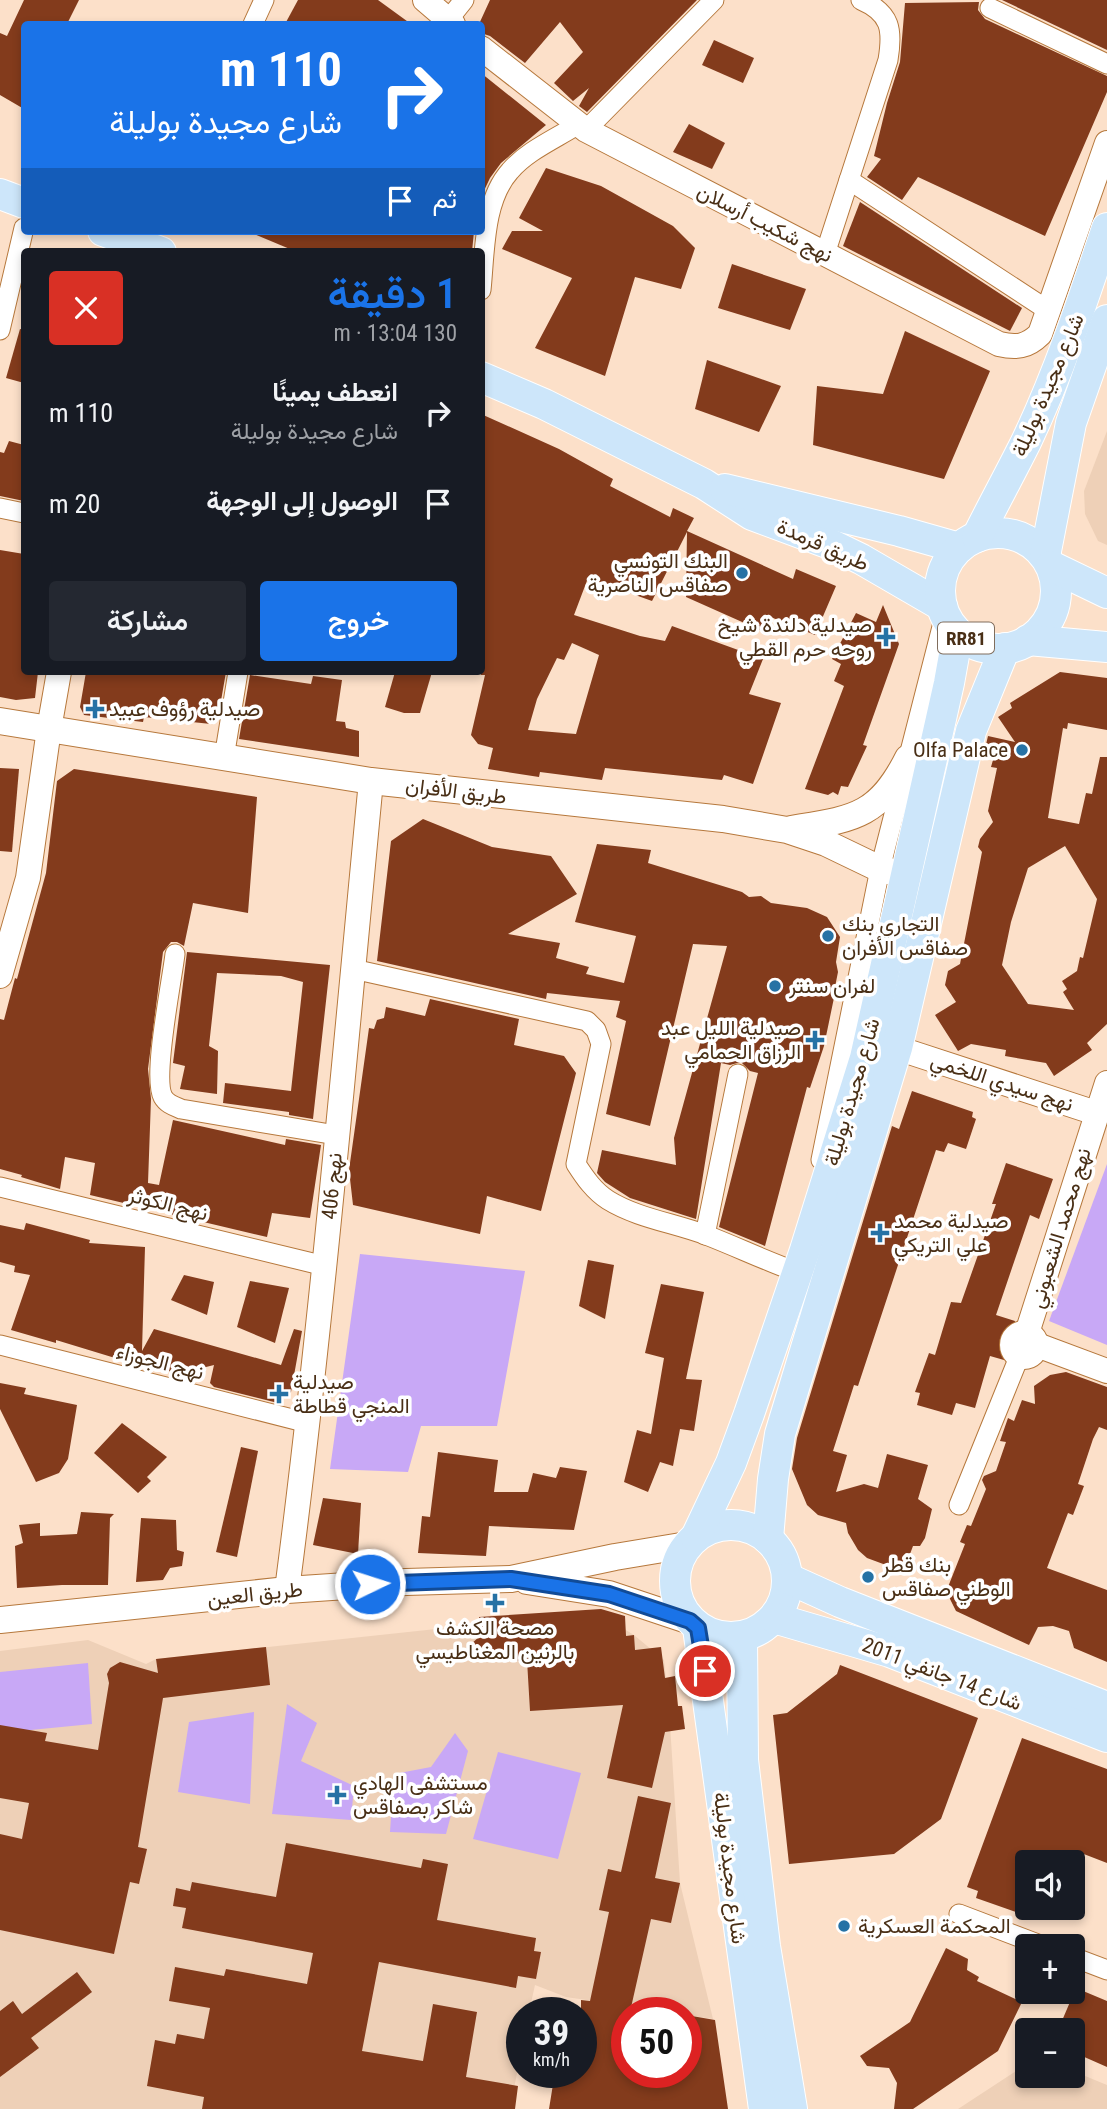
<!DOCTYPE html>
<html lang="ar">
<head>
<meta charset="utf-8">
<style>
	body { margin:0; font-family:"Roboto Condensed",Vazirmatn,sans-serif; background:#242831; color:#f1f3f6; direction:rtl; height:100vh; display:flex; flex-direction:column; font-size:26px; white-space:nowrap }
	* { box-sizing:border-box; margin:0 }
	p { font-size:23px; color:#9ea1a6 }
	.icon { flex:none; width:38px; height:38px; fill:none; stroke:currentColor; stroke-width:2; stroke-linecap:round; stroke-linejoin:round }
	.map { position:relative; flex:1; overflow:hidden; direction:ltr }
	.drawer { position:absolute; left:21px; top:248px; width:464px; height:427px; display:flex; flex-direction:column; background:#171b24; border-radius:7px; box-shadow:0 4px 10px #0003; direction:rtl }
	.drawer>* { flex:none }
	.hud { position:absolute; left:21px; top:21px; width:464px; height:214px; border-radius:7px; box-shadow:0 4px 10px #0003; direction:rtl; background:#1a73e8; color:#fff; overflow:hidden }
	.buttons { position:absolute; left:1015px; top:1850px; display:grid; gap:14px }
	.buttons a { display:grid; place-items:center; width:70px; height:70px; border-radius:7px; background:#171b24; box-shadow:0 4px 10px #0003; font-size:35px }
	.speed { position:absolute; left:506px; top:1997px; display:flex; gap:14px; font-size:35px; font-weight:700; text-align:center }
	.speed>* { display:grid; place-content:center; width:91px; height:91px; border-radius:50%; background:#171b24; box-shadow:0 4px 10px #0003; line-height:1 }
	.speed small { font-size:18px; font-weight:400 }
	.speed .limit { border:10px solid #d22; background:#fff; color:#111 }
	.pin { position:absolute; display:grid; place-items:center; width:60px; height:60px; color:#fff; margin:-30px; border:4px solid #fff; border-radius:50%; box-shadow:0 2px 7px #0007 }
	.me { position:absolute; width:77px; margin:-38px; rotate:86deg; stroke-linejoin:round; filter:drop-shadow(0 0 5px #0008) }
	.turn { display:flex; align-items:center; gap:24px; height:147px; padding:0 28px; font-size:32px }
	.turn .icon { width:91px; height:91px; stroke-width:2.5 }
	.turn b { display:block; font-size:49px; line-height:60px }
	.then { display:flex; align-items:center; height:66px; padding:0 28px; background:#0003; gap:14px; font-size:26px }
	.round { display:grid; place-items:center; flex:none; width:74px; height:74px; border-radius:7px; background:#242831 }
	.summary { display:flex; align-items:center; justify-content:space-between; height:119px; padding:0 28px }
	h1 { font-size:42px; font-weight:600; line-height:52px; color:#1a73e8 }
	.cta { display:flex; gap:14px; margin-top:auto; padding:14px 28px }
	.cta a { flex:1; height:80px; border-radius:7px; background:#1a73e8; color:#fff; font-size:28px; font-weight:600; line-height:80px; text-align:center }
	.cta a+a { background:#242831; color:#f1f3f6 }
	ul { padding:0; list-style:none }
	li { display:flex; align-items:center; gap:21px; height:91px; padding:0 28px }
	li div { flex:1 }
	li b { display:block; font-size:26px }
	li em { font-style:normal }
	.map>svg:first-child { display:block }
	.built { fill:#eed0b7 }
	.green { fill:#c8a8f6 }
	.building { fill:#833b1c; fill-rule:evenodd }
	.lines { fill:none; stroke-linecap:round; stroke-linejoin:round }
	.minor-casing { stroke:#b6783c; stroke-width:21 }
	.tertiary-casing { stroke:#b6783c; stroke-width:26 }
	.secondary-casing { stroke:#b6783c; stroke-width:28 }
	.primary-casing { stroke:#fff; stroke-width:32 }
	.minor { stroke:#fff; stroke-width:19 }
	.tertiary { stroke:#fff; stroke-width:24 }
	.secondary { stroke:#fff; stroke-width:26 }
	.primary { stroke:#cde6fa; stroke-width:30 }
	.route-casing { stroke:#114b97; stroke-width:18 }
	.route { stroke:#1a73e8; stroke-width:12 }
	.poi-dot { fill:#2672a5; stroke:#fff; stroke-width:2.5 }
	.labels { text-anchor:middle; stroke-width:7; stroke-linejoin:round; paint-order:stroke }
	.shield { fill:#fff; stroke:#806d5c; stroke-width:2 }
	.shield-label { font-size:19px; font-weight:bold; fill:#492f16 }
	.street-label { font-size:21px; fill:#492f16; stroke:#fff }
	.poi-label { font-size:21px; fill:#492f16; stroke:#fff; text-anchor:start }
</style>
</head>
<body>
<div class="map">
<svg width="1107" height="2109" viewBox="0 0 1107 2109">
	<rect width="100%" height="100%" fill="#fce0c9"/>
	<g class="built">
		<path d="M1107 431V545L1098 541 1085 514 1084 491Z"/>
		<path d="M606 1618 634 1635 664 1660 669 1708 680 1883 713 2019 686 2015V2012H667L566 1997 535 1985 529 2012H522L521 2053 510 2109H0V1651L88 1640 146 1664 156 1659 464 1626Z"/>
		<path d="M1027 2064V2076H1073V2071L1107 2085V2109H958Z"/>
	</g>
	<g class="green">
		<path d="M1107 1164V1345L1049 1321Z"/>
		<path d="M360 1254 525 1271 497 1426H421L408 1472 330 1469Z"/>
		<path d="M88 1663 92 1724 0 1733V1672Z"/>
		<path d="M287 1704 317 1723 301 1761 354 1786 351 1820 272 1814Z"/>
		<path d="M254 1712 250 1804 178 1792 189 1722Z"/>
		<path d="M455 1733 468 1751 446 1834 390 1832 394 1774 431 1767Z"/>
		<path d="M498 1752 581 1773 558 1859 473 1839Z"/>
	</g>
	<g class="building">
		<path d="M24 0H79L67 24H24V109L0 95V33L7 36Z"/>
		<path d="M298 0H378L411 24H285Z"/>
		<path d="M490 0H697L587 112 579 106 589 88 573 101 554 83 583 52 560 22 525 63 490 36 481 33V24H479Z"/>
		<path d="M1002 0H1107V50Z"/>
		<path d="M979 2 978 10 985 19 1107 76V92L1045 236 918 177 902 200 867 177 881 159 874 156 887 103 900 62 905 3Z"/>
		<path d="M714 40 754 58 743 83 702 65Z"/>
		<path d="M481 73 546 125 501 163 490 178 481 197Z"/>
		<path d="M689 124 725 143 712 169 673 152Z"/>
		<path d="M546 168 601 186 673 226 695 248 681 289 635 277 605 376 535 348 572 278 502 249 512 231H543L519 218Z"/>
		<path d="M860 202 1022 308 1010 331 843 246Z"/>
		<path d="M247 231H474L472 252H297Z"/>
		<path d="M732 264 806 289 790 330 718 308Z"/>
		<path d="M20 329 24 330V383L6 378Z"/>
		<path d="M905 331 990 371 944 479 813 445 817 386 883 394Z"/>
		<path d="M707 360 781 386 759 432 695 409Z"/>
		<path d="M481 414 559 449 613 479 610 486 670 517 673 508 694 518 687 531 793 579 796 569 836 586 815 635 773 618 767 633 686 597 687 532 652 601 588 578 574 615 640 636 665 641 672 626 763 659 749 694 781 703 753 784 724 775 722 780 605 768 602 780 540 772 539 777 488 769 493 748 478 744 471 735 485 675H481ZM572 643 599 655 576 734 528 730 537 699 557 658 564 660Z"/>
		<path d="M9 441 24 445V501L0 496V452L4 453Z"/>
		<path d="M0 550 24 554V672H38L35 698 16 700 0 697Z"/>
		<path d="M883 605 899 644 863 745 867 746 848 787 841 786 838 795 833 792 828 795 805 789 844 686 834 681 841 664 832 659 856 613 876 622Z"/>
		<path d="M86 672H226L218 718 211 724 144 717 143 722 84 715 80 707Z"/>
		<path d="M395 672H432L420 713H404L385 707Z"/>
		<path d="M1060 672 1107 678V730L1068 723 1067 729 1063 728 1048 818 1079 824 1086 793 1092 794 1100 757H1107V1024L1087 1043 1092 1050 1054 1076 1046 1063 1005 1056 1006 1050 971 1044 958 1051 935 1015 956 1002 945 985 948 971 960 964 982 852 978 847 980 839 993 822 988 811 997 768 991 767 993 760 983 757 988 736 1015 742 998 717 1012 708 1010 703ZM1065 846 1097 899 1083 958 1080 957 1077 971 1062 981 1067 989 1063 992 1074 1010 1028 1004 1002 965 1011 922 1028 868Z"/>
		<path d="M250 675 311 684 313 676 342 680 336 721 345 722 346 728 359 731V757L239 739Z"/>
		<path d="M0 768 19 769 12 852 0 851Z"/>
		<path d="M74 769 257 797 248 913 193 903 184 946 177 942H171L163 952 148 1069 151 1099 148 1183 159 1185 173 1120 285 1145 286 1139 321 1145 310 1218 272 1213 267 1237 90 1195 95 1163 65 1157 60 1189 21 1177 22 1175 0 1169V1019L4 1020 15 978 17 979 46 873 57 781Z"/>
		<path d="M423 819 492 847 551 856 577 894 508 934 560 943 556 958 589 967 586 974 624 983 636 936 575 922 597 844 651 850 648 863 742 892 749 897 761 896 771 903 807 908 827 917 840 937 836 962 838 972 834 992 835 993 824 1046 810 1088 807 1087 765 1246 719 1227 758 1073 750 1071 741 1062 730 1065 721 1063 696 1219 630 1198 605 1182 597 1173 602 1150 676 1165 674 1138 727 946 693 944 650 1126 606 1114 626 1021 616 1017 620 1001 547 993 546 999 377 961 391 841Z"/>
		<path d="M187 952 330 965 313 1119 289 1115V1112L223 1103 225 1083 291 1091 303 982 281 976 217 973 209 1046 218 1051 217 1094 180 1089 185 1066 173 1063Z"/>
		<path d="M430 999 519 1019 514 1045 564 1056 576 1073 541 1211 487 1196 480 1234 353 1205 349 1170 369 1028 374 1029 377 1020 384 1018 386 1007 425 1016Z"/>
		<path d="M912 1091 973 1112 972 1117 976 1119 966 1149 948 1143 944 1152 936 1150 858 1386 854 1385 833 1451 847 1455 836 1492 864 1484 878 1488 887 1454 928 1465 918 1499 932 1509 925 1538 920 1546H913L907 1562 894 1568 867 1558 858 1550 848 1533 846 1523 818 1515 807 1505 792 1469 797 1438 892 1126 899 1129Z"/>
		<path d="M1006 1163 1053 1179 1039 1219 1030 1215 996 1315 1015 1321 1009 1350 1004 1360 990 1356 975 1408 956 1403 952 1415 917 1405 920 1393 915 1392 929 1353 935 1355 951 1302 961 1303 996 1204H992Z"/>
		<path d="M26 1223 90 1240 89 1243 145 1247 142 1351 154 1329 281 1365 294 1329 302 1331 291 1392 278 1403 214 1387 210 1383 214 1365 178 1374 140 1362 138 1365 56 1340V1343L11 1330 30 1275 14 1272 15 1266 0 1262V1225L24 1230Z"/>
		<path d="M588 1260 614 1265 605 1319 579 1306Z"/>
		<path d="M184 1275 214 1282 207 1315 171 1300Z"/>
		<path d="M250 1281 289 1288 275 1343 237 1327Z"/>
		<path d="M661 1284 704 1292 686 1379 702 1380 694 1431 680 1429 673 1466 660 1462 648 1492 624 1482 637 1430 651 1434 664 1358 645 1353Z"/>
		<path d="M1066 1372 1107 1387V1430L1099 1427 1093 1439 1078 1484 1084 1486 1073 1515 1068 1513 1047 1568 1107 1590V1662L1074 1648 1069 1631 1053 1626 1038 1627 1029 1645 956 1611 950 1599 948 1587 965 1544 960 1542 967 1525 971 1526 986 1489 982 1480 984 1476 996 1471 1006 1442 1000 1441 1008 1418 1014 1421 1022 1400 1035 1404 1034 1386 1050 1375Z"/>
		<path d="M0 1383 26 1388 24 1394 77 1405 68 1459 59 1473 36 1482 0 1409Z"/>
		<path d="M122 1423 167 1457 147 1477 151 1481 138 1493 94 1453Z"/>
		<path d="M241 1447 258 1451 237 1557 216 1552Z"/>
		<path d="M438 1452 498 1460 494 1492H528L533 1473 556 1478 560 1467 587 1471 574 1530 489 1526 486 1556 418 1553 422 1516 430 1517Z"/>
		<path d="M323 1498 361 1503 358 1554 313 1545Z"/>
		<path d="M81 1512 114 1514 110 1518 108 1585H62L17 1588 15 1546 23 1543 19 1525 40 1523V1536L77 1534Z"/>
		<path d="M141 1518 176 1520 177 1550 184 1552 182 1566 170 1568 163 1580 136 1582Z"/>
		<path d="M601 1609 625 1616 626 1636 634 1635 635 1650 661 1647 665 1678 675 1676 678 1706H682L685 1729 665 1732 652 1788 607 1778 623 1705 530 1711 527 1660 486 1662V1656L475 1657 470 1645 480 1636 479 1617Z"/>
		<path d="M266 1647 270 1685 163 1698 138 1847 147 1849 139 1884 130 1882 114 1954 0 1930V1834L22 1839 29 1803 0 1798V1725L47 1733 45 1741 98 1750 109 1683 107 1674 110 1668 120 1662 158 1673 156 1659Z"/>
		<path d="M840 1665 978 1718 941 1819 894 1854 789 1864 773 1715 787 1713 837 1674Z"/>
		<path d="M1022 1738 1107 1769V1863L1076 1851 1073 1862H1027V1916L976 1898 978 1891 967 1887Z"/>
		<path d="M638 1796 671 1803 655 1878 680 1883 671 1923 651 1919 630 2012H626V2072H686V2015L715 2020 728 2109H549L555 2072H581V2000L590 2001 609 1912 599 1910 608 1869 621 1872Z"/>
		<path d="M286 1843 421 1868 423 1859 448 1864 437 1920 536 1938 534 1951 541 1952 536 1979 518 1976 516 1988 379 1962 362 2051 423 2061 433 2004 477 2012 466 2077 518 2086 515 2109H202L204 2097 147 2086 155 2040 175 2044 177 2034 204 2039 210 2008 169 2001 175 1967 224 1976 226 1969 307 1984 313 1953 182 1928 186 1908 173 1906 176 1888 190 1891 192 1882 276 1897Z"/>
		<path d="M946 1948 968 1959 967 1970 979 1977 977 1981 1022 2002 998 2051 913 2109H894L897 2083 889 2068 867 2066 860 2056 910 2022Z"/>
		<path d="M77 1972 92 1992 31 2038 39 2048 0 2077V2011L13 2001 22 2014Z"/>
		<path d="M1076 1988 1107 2001V2067L1073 2052V2030H1058Z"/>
	</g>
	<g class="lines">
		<g class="minor-casing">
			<g id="minor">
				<path d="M990 8 1107 64"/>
				<path d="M448 20 464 0"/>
				<path d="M253 24 264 0"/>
				<path d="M586 130 714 0"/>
				<path d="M849 180 1049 311"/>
				<path d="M825 254 888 60C893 30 891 13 861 0"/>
				<path d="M481 290C485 253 483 201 510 171 527 151 555 139 577 125"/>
				<path d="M0 330 24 228"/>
				<path d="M0 508 24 513"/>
				<path d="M224 758 238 672"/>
				<path d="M175 954C172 981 152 1077 163 1097 167 1104 174 1106 181 1109L336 1135"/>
				<path d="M353 969 587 1021 596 1030 601 1044 576 1164C585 1178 594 1191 608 1200 637 1218 674 1223 706 1235 737 1247 766 1261 797 1272"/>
				<path d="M821 1160 880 869 945 615"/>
				<path d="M0 1187 325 1266"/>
				<path d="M705 1235 738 1074"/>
				<path d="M0 1345 308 1423"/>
				<path d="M959 1505 1019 1357"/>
				<path d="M959 1914 1043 1946"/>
				<path d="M1073 1957 1107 1970"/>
			</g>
		</g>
		<g class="tertiary-casing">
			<g id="tertiary">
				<path d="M425 0 453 24"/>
				<path d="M481 48 586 130 999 344C1016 348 1027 347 1040 334L1107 143"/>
				<path d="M0 976 28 878 49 729 59 672"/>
				<path d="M897 1048 1096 1113"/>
				<circle cx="1024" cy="1345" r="12"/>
				<path d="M1027 1333 1107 1083"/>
				<path d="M1037 1345 1107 1371"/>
				<path d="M287 1590C322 1321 345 1051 371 781"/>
			</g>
		</g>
		<g class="secondary-casing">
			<g id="secondary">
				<path d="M0 721 371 781 723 819 787 830 826 843 880 869 906 875"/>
				<path d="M791 829C852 819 878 818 908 758"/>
				<path d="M527 1581 609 1594 690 1621"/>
				<path d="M0 1620 287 1590 406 1582 511 1579 615 1557 687 1545"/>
			</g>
		</g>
		<g class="primary-casing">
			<g id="primary">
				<path d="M0 194 24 203"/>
				<path d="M103 231 161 252"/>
				<path d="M481 377 544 404 704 484 752 515 830 544 861 559 942 606"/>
				<path d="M725 489 899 531 959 548"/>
				<circle cx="998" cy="591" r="58"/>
				<path d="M977 537C993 505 1010 474 1026 442 1059 373 1083 300 1107 228"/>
				<path d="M1045 556 1071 423 1107 320"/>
				<path d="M1051 566 1107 593"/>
				<path d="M1028 640 1107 647"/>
				<circle cx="731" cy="1581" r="56"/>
				<path d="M696 1537 731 1463 749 1414 805 1250 865 1058 949 683 958 633"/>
				<path d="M768 1539 773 1479 780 1434 897 1048 971 731 1005 648"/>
				<path d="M787 1578 840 1602 1107 1707"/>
				<path d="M774 1618 890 1652 1107 1737"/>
				<path d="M698 1628 764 2109"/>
				<path d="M742 1637 743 1760 765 1946 792 2109"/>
			</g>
		</g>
		<use href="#minor" class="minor"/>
		<use href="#tertiary" class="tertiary"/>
		<use href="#secondary" class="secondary"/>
		<use href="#primary" class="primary"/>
	</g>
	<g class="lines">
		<g class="route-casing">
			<path id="route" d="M370 1584 511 1579 609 1594 690 1621 698 1628 705 1671"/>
		</g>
		<use href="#route" class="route"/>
	</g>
	<g class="poi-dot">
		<circle cx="742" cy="573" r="7"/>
		<path d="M882.5 626.5h7v7h7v7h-7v7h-7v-7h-7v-7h7z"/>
		<path d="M91.5 698.5h7v7h7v7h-7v7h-7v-7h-7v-7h7z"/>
		<circle cx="1022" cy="750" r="7"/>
		<circle cx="828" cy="936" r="7"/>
		<circle cx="775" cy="986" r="7"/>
		<path d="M811.5 1029.5h7v7h7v7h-7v7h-7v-7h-7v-7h7z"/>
		<path d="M876.5 1222.5h7v7h7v7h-7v7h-7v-7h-7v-7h7z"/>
		<path d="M275.5 1383.5h7v7h7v7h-7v7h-7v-7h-7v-7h7z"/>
		<circle cx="868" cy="1577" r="7"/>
		<path d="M491.5 1592.5h7v7h7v7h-7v7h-7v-7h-7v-7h7z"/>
		<path d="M333.5 1784.5h7v7h7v7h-7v7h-7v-7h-7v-7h7z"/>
		<circle cx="844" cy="1926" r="7"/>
	</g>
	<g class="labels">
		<rect class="shield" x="938" y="622.5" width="56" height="31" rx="5"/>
		<g class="shield-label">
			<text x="966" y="645">RR81</text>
		</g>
		<g class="street-label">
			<text transform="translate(765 223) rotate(27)" y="7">نهج شكيب أرسلان</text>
			<text transform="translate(1048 385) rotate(-67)" y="7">شارع مجيدة بوليلة</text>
			<text transform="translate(823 545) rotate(24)" y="7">طريق قرمدة</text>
			<text transform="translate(456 791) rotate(7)" y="7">طريق الأفران</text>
			<text transform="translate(1002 1082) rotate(18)" y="7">نهج سيدي اللخمي</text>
			<text transform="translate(852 1092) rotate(-74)" y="7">شارع مجيدة بوليلة</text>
			<text transform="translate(332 1186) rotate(-85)" y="7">نهج 406</text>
			<text transform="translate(168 1204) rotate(14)" y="7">نهج الكوثر</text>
			<text transform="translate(1060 1228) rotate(-73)" y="7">نهج محمد الشعبوني</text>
			<text transform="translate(160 1362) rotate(14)" y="7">نهج الجوزاء</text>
			<text transform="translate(255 1594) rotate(-6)" y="7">طريق العين</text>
			<text transform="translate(942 1674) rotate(21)" y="7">شارع 14 جانفي 2011</text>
			<text transform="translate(730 1868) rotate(83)" y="7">شارع مجيدة بوليلة</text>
		</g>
		<g class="poi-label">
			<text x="728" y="568" text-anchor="end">البنك التونسي<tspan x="728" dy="24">صفاقس الناصرية</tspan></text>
			<text x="872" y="632" text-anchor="end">صيدلية دلندة شيخ<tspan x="872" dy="24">روحه حرم القطي</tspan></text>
			<text x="109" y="716">صيدلية رؤوف عبيد</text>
			<text x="1008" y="757" text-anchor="end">Olfa Palace</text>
			<text x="842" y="931">التجاري بنك<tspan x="842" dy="24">صفاقس الأفران</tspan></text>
			<text x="789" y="993">لفران سنتر</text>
			<text x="801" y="1035" text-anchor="end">صيدلية الليل عبد<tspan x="801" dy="24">الرزاق الحمامي</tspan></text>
			<text x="894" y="1228">صيدلية محمد<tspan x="894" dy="24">علي التريكي</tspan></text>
			<text x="293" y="1389">صيدلية<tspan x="293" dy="24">المنجي قطاطة</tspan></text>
			<text x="882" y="1572">بنك قطر<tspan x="882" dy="24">الوطني صفاقس</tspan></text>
			<text x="495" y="1635" text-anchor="middle">مصحة الكشف<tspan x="495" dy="24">بالرنين المغناطيسي</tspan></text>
			<text x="353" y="1790">مستشفى الهادي<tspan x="353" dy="24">شاكر بصفاقس</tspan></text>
			<text x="858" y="1933">المحكمة العسكرية</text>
		</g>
	</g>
</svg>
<div class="buttons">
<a><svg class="icon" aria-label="sound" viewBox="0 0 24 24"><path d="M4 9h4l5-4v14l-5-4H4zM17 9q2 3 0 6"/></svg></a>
<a>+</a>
<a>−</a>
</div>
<div class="speed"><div>39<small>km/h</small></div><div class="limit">50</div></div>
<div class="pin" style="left:705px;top:1671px;background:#d93025"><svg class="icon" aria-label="arrive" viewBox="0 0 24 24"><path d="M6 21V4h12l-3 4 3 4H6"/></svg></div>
<svg class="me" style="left:370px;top:1584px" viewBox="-20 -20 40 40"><circle r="17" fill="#1a73e8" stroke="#fff" stroke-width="3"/><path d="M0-11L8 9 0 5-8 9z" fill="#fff"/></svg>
<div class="hud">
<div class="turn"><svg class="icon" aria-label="right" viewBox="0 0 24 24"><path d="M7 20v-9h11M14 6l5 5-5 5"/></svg><div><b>110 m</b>شارع مجيدة بوليلة</div></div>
<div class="then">ثم<svg class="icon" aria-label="arrive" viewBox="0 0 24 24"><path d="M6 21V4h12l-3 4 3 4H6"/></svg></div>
</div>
<section class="drawer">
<div class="summary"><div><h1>1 دقيقة</h1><p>130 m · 13:04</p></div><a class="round" style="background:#d93025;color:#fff"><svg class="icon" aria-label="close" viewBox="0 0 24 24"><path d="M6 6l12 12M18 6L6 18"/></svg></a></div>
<ul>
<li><svg class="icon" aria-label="right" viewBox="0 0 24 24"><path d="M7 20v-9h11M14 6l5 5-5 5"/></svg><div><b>انعطف يمينًا</b><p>شارع مجيدة بوليلة</p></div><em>110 m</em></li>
<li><svg class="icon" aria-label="arrive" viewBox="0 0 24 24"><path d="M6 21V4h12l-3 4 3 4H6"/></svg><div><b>الوصول إلى الوجهة</b></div><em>20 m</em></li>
</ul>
<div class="cta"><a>خروج</a><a>مشاركة</a></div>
</section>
</div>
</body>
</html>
